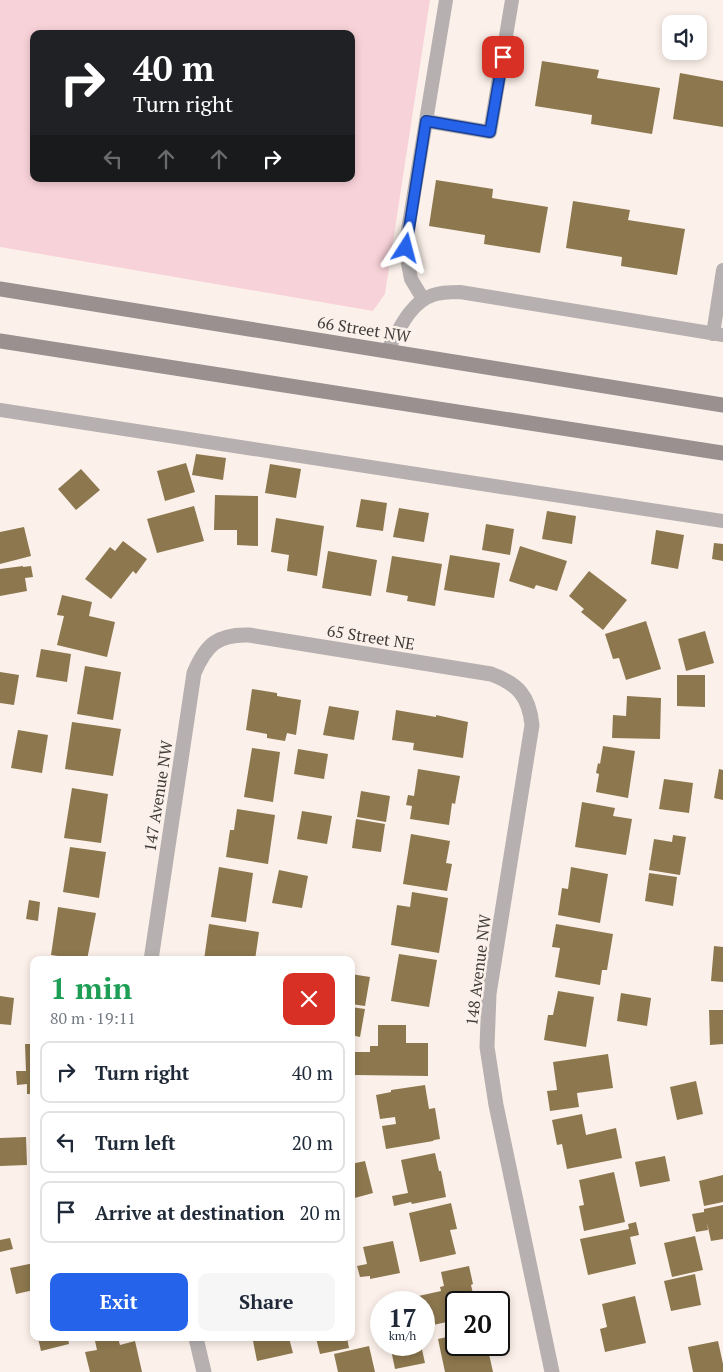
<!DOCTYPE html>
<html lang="en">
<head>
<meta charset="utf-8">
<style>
	body { margin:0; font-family:"PT Serif",serif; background:#f6f6f7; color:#1f2937; height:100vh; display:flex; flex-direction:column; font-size:19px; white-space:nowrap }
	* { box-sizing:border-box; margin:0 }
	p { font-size:16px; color:#747a83 }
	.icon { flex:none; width:28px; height:28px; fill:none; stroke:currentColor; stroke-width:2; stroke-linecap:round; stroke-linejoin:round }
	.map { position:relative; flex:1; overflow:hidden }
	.side { position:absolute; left:30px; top:956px; width:325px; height:385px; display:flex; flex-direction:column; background:#fff; border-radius:10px; box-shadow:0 2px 8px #0003 }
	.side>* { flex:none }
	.hud { position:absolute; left:30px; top:30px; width:325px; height:152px; border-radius:10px; box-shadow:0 2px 8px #0003; background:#202124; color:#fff; overflow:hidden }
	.tools { position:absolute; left:662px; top:15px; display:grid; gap:10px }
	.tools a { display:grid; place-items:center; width:45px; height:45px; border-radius:10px; background:#fff; box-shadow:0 2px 8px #0003; font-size:25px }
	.speed { position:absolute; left:370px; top:1291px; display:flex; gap:10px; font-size:25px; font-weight:700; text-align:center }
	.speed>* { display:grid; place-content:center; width:65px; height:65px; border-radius:50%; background:#fff; box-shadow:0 2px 8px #0003; line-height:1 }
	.speed small { font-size:12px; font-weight:400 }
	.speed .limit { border:2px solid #111; border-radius:8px; background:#fff; color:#111 }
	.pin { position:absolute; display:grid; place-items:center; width:42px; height:42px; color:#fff; margin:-21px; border-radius:10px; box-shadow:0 2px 8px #0006 }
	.me { position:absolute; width:55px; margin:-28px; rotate:9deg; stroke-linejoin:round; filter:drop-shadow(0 0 4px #0008) }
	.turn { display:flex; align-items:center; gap:18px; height:105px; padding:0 20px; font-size:22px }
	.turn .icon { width:65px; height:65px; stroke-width:2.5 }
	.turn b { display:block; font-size:35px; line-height:42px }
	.lanes { display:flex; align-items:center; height:48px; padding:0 20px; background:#0003; justify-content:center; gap:25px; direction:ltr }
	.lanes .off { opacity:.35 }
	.round { display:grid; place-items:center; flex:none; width:52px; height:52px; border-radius:10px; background:#f6f6f7 }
	.overview { display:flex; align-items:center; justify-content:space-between; height:85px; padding:0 20px }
	h1 { font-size:30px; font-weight:600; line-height:38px; color:#1e9e55 }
	.cta { display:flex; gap:10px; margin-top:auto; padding:10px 20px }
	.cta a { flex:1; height:58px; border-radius:10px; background:#2563eb; color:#fff; font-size:20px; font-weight:600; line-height:58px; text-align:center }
	.cta a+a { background:#f6f6f7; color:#1f2937 }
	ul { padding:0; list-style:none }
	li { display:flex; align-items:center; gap:15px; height:62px; margin:0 10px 8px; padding:0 10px; border:2px solid #e0e1e3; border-radius:10px }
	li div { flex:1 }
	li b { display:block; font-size:19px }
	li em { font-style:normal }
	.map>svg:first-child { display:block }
	.green { fill:#f8d2d9; fill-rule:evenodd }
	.building { fill:#8c774e }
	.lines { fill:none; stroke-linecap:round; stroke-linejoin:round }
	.lane { stroke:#b6b1b0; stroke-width:14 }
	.street { stroke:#b6b1b0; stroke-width:15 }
	.secondary { stroke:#99908f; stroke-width:15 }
	.route-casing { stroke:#184099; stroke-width:12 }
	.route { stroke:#2563eb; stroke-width:9 }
	.labels { text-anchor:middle; stroke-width:5; stroke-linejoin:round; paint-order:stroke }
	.street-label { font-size:16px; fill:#3f3b38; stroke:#fcf1ea }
</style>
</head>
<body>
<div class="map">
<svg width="723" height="1372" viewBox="0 0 723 1372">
	<rect width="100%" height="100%" fill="#fcf1ea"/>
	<path class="green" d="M0 0H430L385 294 373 311 0 247ZM34 34H351V179H34Z"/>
	<g class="building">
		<path d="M542 61 599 70 597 78 660 88 652 134 591 124 592 115 535 106Z"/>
		<path d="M680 73 723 81V127L673 119Z"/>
		<path d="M436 180 493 189 492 198 548 207 540 253 484 244 485 235 429 226Z"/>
		<path d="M573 201 630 210 628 220 685 229 677 275 621 266 622 257 566 248Z"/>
		<path d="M196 454 226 458 223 480 192 475Z"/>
		<path d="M186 463 195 492 165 501 157 471Z"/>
		<path d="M270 464 301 469 296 498 265 493Z"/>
		<path d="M81 469 100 490 76 510 58 489Z"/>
		<path d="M215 495 258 496V546L237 545V530H214Z"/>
		<path d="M361 499 387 503 383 531 356 527Z"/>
		<path d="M194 506 204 541 157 553 147 519Z"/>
		<path d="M399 508 429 513 424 542 393 537Z"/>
		<path d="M547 511 576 516 572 544 542 539Z"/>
		<path d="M276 518 324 526 317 576 287 571 289 555 271 552Z"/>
		<path d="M486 524 514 529 510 555 482 550Z"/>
		<path d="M24 527 31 556 0 564V532Z"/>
		<path d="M656 530 684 535 678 569 651 564Z"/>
		<path d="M123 541 147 559 136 574 133 571 111 599 85 579 110 547 115 551Z"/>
		<path d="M714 543 723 544V561L712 559Z"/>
		<path d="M520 546 567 561 557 591 536 585 534 589 509 581Z"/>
		<path d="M328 551 377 560 371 596 322 588Z"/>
		<path d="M450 555 500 563 494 598 444 590Z"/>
		<path d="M392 556 442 564 435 606 407 601 408 596 386 592Z"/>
		<path d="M23 566V567L31 566 33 577 25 578 27 591 0 596V569Z"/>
		<path d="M589 571 627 600 603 630 581 612 584 609 569 596Z"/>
		<path d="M62 595 92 602 89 616 115 622 107 657 57 645 64 616 57 615Z"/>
		<path d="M646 621 661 669 626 680 619 658 613 659 605 634Z"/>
		<path d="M705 631 714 663 686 671 678 639Z"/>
		<path d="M41 649 71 654 67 682 36 677Z"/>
		<path d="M85 666 121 672 113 720 77 714Z"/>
		<path d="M0 672 19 675 14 705 0 703Z"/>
		<path d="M677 675H705V707L677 706Z"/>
		<path d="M252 689 277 693V696L301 700 296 735 287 733 285 741 267 738V734L246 730Z"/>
		<path d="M627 696 661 698 660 739 612 738 613 715 626 716Z"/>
		<path d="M329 706 359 711 354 740 323 735Z"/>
		<path d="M396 710 436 717V715L468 722 463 758 413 750 414 743 392 740Z"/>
		<path d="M72 722 121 729 113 776 65 769Z"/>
		<path d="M18 730 48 735 42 773 11 768Z"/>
		<path d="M603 746 635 751 628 798 596 792 599 774 596 773 598 763 600 764Z"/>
		<path d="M252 748 280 752 273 802 244 797Z"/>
		<path d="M298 749 328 754 324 779 294 774Z"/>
		<path d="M418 769 460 776 455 804 452 803 449 825 410 819 412 806 406 805 408 795 414 796Z"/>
		<path d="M719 769 723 770V800L714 798Z"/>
		<path d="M664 779 693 783 689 813 659 809Z"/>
		<path d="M72 788 108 794 101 843 64 838Z"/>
		<path d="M361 791 390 796 386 822 357 817Z"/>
		<path d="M582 802 615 808 613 816 632 819 626 855 575 847Z"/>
		<path d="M237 809 275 815 268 864 226 857 230 830H234Z"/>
		<path d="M302 811 332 816 327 844 297 839Z"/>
		<path d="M356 819 385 824 381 852 352 848Z"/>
		<path d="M411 834 450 841 446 863 452 864 447 891 403 884Z"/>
		<path d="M673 835 686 837 680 875 649 870 654 839 672 842Z"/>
		<path d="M70 847 106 852 99 898 63 892Z"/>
		<path d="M219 867 253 873 246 922 211 917Z"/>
		<path d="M571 867 608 874 600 923 558 915 562 888 568 889Z"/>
		<path d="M279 870 308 876 302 908 272 903Z"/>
		<path d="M649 873 677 877 673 906 645 901Z"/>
		<path d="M412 892 448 898 439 953 391 945 397 905 410 907Z"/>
		<path d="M29 900 40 902 38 921 26 919Z"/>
		<path d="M58 907 96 913 87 960 51 955Z"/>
		<path d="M209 924 259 932 255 960H204Z"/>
		<path d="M556 924 613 934 607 970H602L600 985 555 977 560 948 552 947Z"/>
		<path d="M714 946 723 947V982L711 981Z"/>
		<path d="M399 954 437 960 429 1007 391 1001Z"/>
		<path d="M351 974 370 977 365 1006 351 1004Z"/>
		<path d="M558 991 594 997 586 1047 544 1040 548 1015H553Z"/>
		<path d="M621 993 651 998 647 1026 617 1021Z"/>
		<path d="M0 996 14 998 11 1025 0 1024Z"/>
		<path d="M351 1007 365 1009 360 1037 351 1035Z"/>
		<path d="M709 1010H723V1044L710 1045Z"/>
		<path d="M378 1025H406V1043H428V1076L355 1075V1052H370V1046H378Z"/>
		<path d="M25 1044H34V1094H27V1084L17 1085 16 1071H26Z"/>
		<path d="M608 1054 613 1088 577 1093 579 1107 550 1111 547 1091 557 1090 553 1062Z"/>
		<path d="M696 1081 703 1114 677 1120 670 1087Z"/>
		<path d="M425 1085 429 1109 435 1108 440 1139 434 1140 433 1141 386 1149 382 1126 396 1124 395 1117 380 1119 376 1095 391 1092V1090Z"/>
		<path d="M582 1114 586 1135 616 1128 622 1158 567 1169 562 1144 557 1145 552 1120Z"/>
		<path d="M26 1137 27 1165 0 1166V1138Z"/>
		<path d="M435 1153 439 1171H441L446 1197 412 1204 411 1202 394 1206 392 1196 408 1193 401 1160Z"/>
		<path d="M665 1156 670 1181 640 1187 635 1162Z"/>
		<path d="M365 1161 373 1193 351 1199V1164Z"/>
		<path d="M614 1172 625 1222 584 1231 579 1206 584 1205 579 1180Z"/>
		<path d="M723 1175V1202L704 1206 699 1181Z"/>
		<path d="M451 1203 457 1229 450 1230 456 1254 420 1262 409 1213Z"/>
		<path d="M723 1205V1239L711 1241 707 1223 708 1230 696 1232 692 1214 704 1212V1209Z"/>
		<path d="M636 1222 639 1235 630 1237 636 1264 588 1275 580 1239 629 1229 628 1224Z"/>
		<path d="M695 1236 703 1270 672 1277 664 1243Z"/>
		<path d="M10 1238 13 1249 0 1252V1240Z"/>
		<path d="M393 1241 400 1273 370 1279V1276L360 1277 357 1266 367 1264 363 1247Z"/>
		<path d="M34 1263V1290L16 1294 10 1268Z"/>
		<path d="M469 1266 473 1284 471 1285 475 1302H456V1320L424 1327V1302H415L414 1297 441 1291 440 1287 444 1286 441 1272Z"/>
		<path d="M695 1274 701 1305 671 1311 664 1281Z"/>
		<path d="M635 1296 646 1343 605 1352 600 1329 607 1327 602 1304Z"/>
		<path d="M456 1335V1345H487L493 1372H445L438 1339Z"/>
		<path d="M38 1338H68L69 1344 41 1351Z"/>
		<path d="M111 1338H118L120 1345 135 1341 142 1372H90L85 1352 97 1350 95 1341Z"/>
		<path d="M251 1338H289L293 1353 257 1361 253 1341H252Z"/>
		<path d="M316 1338H347L349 1348 320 1354Z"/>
		<path d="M718 1341 723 1364V1372H693L688 1347Z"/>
		<path d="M390 1345H421L425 1363 395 1369Z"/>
		<path d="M369 1346 375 1372H338L334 1354Z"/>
	</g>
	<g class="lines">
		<g class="lane">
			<path d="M426 121 490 132 512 0"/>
			<path d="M423 299 411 279 405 248 446 0"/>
			<path d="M713 334 723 270"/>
			<path d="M387 351C398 332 410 302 433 295 441 292 451 292 460 292L723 335"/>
			<path d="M0 410 723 521"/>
		</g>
		<g class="street">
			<path d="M151 960 194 673C206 645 217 634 249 635L491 674C518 684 529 696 532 725L489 994 487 1047 496 1105 552 1372"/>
			<path d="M196 1338 204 1372"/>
		</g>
		<g class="secondary">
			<path d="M0 289 723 405"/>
			<path d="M0 341 723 453"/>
		</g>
	</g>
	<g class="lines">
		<g class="route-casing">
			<path id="route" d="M406 248 426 121 490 132 503 57"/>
		</g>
		<use href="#route" class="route"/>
	</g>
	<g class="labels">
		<g class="street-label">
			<text transform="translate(364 329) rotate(9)" y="6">66 Street NW</text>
			<text transform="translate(371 637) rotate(9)" y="6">65 Street NE</text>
			<text transform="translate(158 796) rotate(-81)" y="6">147 Avenue NW</text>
			<text transform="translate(478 970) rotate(-83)" y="6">148 Avenue NW</text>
		</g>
	</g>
</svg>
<div class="tools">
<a><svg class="icon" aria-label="sound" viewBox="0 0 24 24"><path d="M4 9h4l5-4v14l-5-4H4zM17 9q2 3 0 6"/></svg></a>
</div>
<div class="speed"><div>17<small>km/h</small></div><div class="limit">20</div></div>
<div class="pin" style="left:503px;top:57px;background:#d93025"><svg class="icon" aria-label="arrive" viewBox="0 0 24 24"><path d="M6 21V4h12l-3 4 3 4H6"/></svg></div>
<svg class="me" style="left:406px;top:248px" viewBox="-20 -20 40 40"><path d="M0-17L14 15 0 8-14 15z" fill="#2563eb" stroke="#fff" stroke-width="4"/></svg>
<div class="hud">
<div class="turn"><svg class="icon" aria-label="right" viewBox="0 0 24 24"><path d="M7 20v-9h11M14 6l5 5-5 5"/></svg><div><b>40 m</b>Turn right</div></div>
<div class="lanes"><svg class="icon off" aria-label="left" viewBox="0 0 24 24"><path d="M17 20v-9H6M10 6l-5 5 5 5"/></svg><svg class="icon off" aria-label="ahead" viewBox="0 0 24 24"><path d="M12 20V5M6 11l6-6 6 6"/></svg><svg class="icon off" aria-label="ahead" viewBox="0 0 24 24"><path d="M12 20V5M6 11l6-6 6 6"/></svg><svg class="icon" aria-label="right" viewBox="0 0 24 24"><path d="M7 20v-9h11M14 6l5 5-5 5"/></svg></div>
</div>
<section class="side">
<div class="overview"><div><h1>1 min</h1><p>80 m · 19:11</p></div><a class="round" style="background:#d93025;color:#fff"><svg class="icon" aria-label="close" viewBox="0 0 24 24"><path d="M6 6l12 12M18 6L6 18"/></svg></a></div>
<ul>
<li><svg class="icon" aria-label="right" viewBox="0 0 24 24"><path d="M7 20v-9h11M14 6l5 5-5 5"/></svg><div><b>Turn right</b></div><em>40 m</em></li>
<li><svg class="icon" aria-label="left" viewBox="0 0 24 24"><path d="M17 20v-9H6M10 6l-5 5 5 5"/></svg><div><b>Turn left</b></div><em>20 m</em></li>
<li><svg class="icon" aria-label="arrive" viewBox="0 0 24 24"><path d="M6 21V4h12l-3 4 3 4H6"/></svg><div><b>Arrive at destination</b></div><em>20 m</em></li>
</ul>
<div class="cta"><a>Exit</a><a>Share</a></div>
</section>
</div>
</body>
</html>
